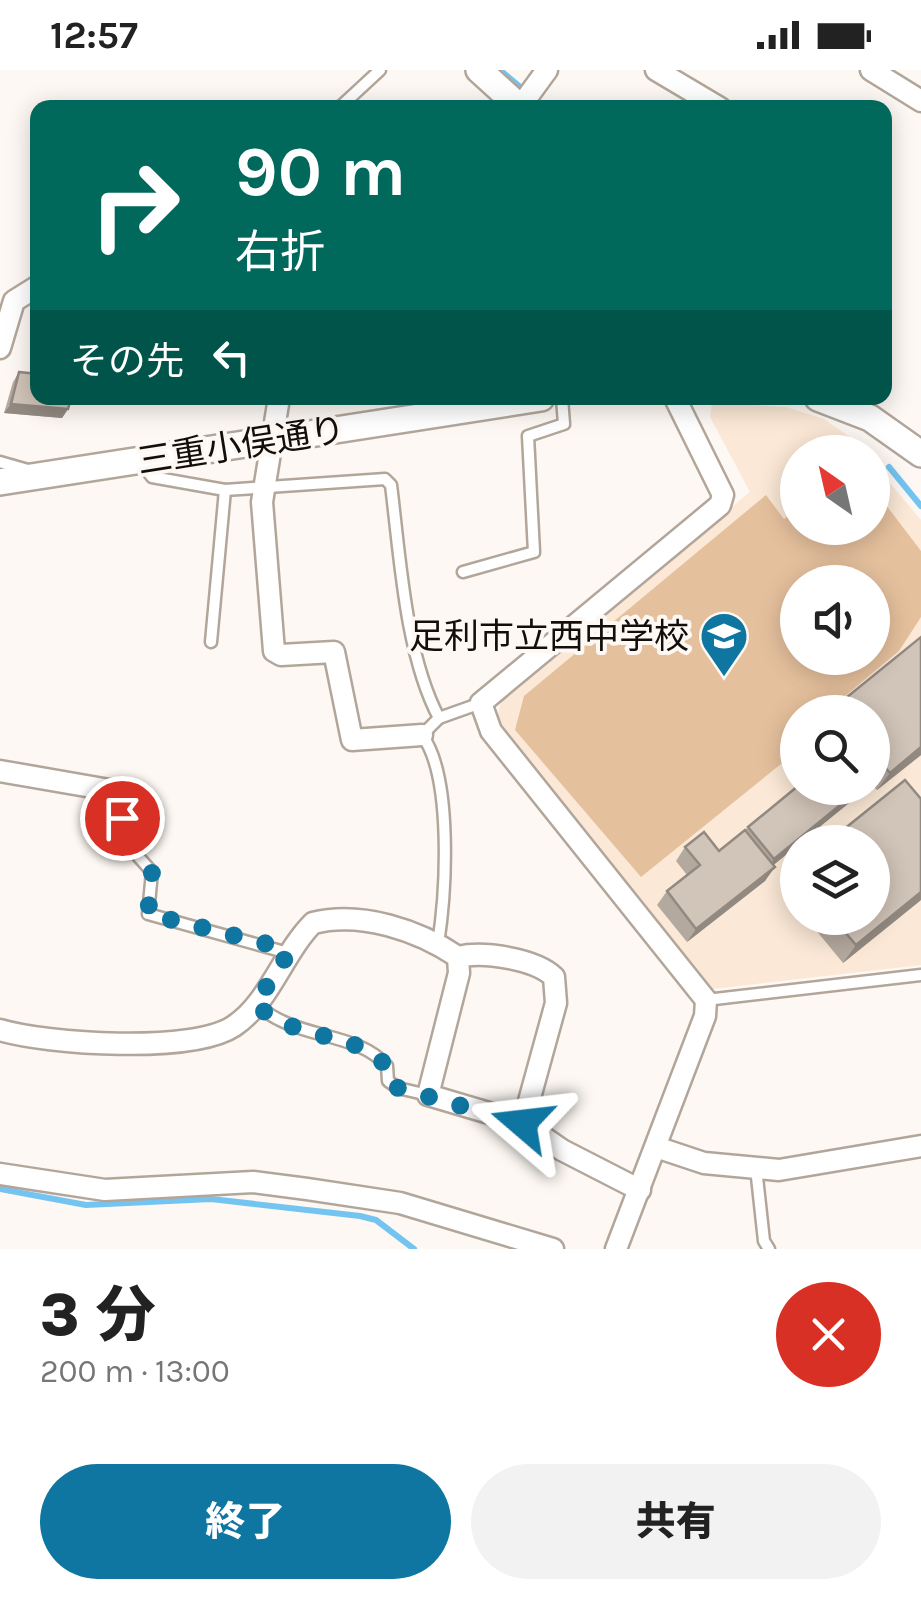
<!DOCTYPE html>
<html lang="ja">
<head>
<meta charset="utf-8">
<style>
	body { margin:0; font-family:Karla,"Noto Sans JP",sans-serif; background:#f2f2f2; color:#222; height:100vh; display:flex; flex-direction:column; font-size:38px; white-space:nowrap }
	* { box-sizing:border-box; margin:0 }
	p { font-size:32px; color:#767676 }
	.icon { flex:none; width:55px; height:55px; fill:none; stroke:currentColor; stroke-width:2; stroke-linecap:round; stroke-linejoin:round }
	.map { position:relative; height:1179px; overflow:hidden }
	.panel { display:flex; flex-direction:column; background:#fff; flex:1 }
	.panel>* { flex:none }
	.hud { position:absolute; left:30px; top:30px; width:862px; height:305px; border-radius:20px; box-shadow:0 5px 25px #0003; background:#00695c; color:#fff; overflow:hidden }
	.needle { width:65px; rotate:326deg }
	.tools { position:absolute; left:780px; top:365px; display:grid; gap:20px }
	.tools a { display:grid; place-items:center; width:110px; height:110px; border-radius:50%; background:#fff; box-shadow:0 5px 25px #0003; font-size:50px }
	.pin { position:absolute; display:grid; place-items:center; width:85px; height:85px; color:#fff; margin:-42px; border:5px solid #fff; border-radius:50%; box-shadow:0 2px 10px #0007 }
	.me { position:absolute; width:110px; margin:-55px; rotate:287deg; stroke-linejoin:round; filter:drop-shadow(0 0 8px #0008) }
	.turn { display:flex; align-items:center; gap:35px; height:210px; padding:0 40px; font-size:45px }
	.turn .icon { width:130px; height:130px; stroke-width:2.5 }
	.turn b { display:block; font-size:70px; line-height:85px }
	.then { display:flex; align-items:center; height:95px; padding:0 40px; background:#0003; gap:20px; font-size:38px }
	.round { display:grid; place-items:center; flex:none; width:105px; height:105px; border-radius:52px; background:#f2f2f2 }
	.head { display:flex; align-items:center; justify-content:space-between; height:170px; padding:0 40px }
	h1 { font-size:60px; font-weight:800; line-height:75px }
	.primary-button { display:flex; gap:20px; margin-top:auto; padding:20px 40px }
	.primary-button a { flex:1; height:115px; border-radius:60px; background:#0f75a1; color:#fff; font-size:40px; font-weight:800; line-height:115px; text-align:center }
	.primary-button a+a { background:#f2f2f2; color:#222 }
	.status { display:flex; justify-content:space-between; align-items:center; height:70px; padding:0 50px; background:#fff; direction:ltr }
	.status svg { height:28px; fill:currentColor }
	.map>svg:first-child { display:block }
	.built { fill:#fbe8d6; fill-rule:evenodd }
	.green { fill:#e5c09d; fill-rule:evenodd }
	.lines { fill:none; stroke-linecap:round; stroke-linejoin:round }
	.stream { stroke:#73c4f1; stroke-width:6 }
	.service-casing { stroke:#b2a69b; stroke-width:15 }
	.minor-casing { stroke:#b2a69b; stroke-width:25 }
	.tertiary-casing { stroke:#b2a69b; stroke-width:30 }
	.service { stroke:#fff; stroke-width:10 }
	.minor { stroke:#fff; stroke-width:20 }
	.tertiary { stroke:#fff; stroke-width:25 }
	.wall { fill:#b4a99e }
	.shaded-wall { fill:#928981 }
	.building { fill:#d1c4b8; stroke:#928981; stroke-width:2.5 }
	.route { stroke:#0f75a1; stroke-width:18; stroke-dasharray:0 32.4 }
	.labels { text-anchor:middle; stroke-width:8; stroke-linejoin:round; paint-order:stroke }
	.street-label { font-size:35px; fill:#120e0a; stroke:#fdf8f3 }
	.poi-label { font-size:35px; fill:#120e0a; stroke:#fdf8f3; text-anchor:end }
</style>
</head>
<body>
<div class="status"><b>12:57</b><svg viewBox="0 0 49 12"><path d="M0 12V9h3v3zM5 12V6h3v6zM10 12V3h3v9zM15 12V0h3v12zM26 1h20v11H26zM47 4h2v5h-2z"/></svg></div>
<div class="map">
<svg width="921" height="1179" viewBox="0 0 921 1179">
	<rect width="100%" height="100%" fill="#fdf8f3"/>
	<path class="built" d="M712 333 786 337 824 349 871 382H798V458H872L873 384 884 406 921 450V895L713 919 496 655 501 630 750 422 710 347ZM798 512H872V588H798ZM798 642H872V718H798ZM798 772H872V848H798Z"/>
	<path class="green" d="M873 418 921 481V547L899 581 826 642H798L797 681 641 807 515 660 524 626 766 425 784 449 797 439 798 458H872ZM798 512H872V588H798Z"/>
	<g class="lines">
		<g class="stream">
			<path d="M500 0 545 38"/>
			<path d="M889 397 921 436"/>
			<path d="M0 1119 86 1135 211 1129 360 1146 376 1150 414 1179"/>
		</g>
		<g class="service-casing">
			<g id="service">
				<path d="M339 38 380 0"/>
				<path d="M140 391 152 407 225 420 385 409 391 415C400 486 405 584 439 648"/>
				<path d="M0 392 28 400"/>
				<path d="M463 502 534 482 528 366 564 354 562 328"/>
				<path d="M211 572 225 420"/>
				<path d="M115 721 128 775 152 802 148 844 288 883"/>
				<path d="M438 874C446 823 453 707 422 665L439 648 481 633"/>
				<path d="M706 930 921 905"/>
				<path d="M256 934C296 971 356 960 387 996L388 1011 398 1018 428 1025"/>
				<path d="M756 1098 764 1171 769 1179"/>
			</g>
		</g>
		<g class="minor-casing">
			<g id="minor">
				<path d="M656 0 720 38"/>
				<path d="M871 0 921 31"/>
				<path d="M520 37 547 0"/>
				<path d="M0 278 14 231 38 216"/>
				<path d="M279 328 262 432 274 581 281 585 334 582 352 670 422 665"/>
				<path d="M0 701 115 721"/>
				<path d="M0 960C47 974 192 984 234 956 269 933 283 883 313 853 361 841 418 860 458 887 484 881 535 889 554 907L556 933 523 1053 428 1025 459 903 458 887"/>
				<path d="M523 1053 562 1080 640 1120"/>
				<path d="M656 1077 704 1093 779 1100 921 1076"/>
				<path d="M0 1104 105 1120 253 1112 307 1119 400 1133 553 1179"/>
				<path d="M616 1179 705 946 706 930 491 661 481 633 720 435 723 425 675 328"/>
			</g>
		</g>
		<g class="tertiary-casing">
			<g id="tertiary">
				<path d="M479 0 521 38"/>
				<path d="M818 328 870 348 921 384"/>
				<path d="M0 412 541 328"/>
			</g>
		</g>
		<use href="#service" class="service"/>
		<use href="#minor" class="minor"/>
		<use href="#tertiary" class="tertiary"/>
	</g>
	<g class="wall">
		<path d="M19 302 68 339 62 348 4 343 13 312Z"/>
		<path d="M921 567V685L877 720 872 715V642H831L836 636Z"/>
		<path d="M860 724 801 772H798V775L773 795 765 811 687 872 657 835 667 821 687 805 676 791 685 777 719 781 745 760 748 757Z"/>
		<path d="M798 797V836L782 818Z"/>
		<path d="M921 830 843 893 806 848H872Z"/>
	</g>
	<g class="shaded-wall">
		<path d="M11 334 68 339 62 348 4 343Z"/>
		<path d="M921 677V685L877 720 890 703Z"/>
		<path d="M861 718H865L860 724 801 772H798V775L765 802 774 789Z"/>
		<path d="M775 797 765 811 687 872 696 859Z"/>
		<path d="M921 822V830L843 893 856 875Z"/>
	</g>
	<g class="building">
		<path d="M19 302 38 304V328H71L68 339 11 334Z"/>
		<path d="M921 567V677L890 703 872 682V642H840L836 636Z"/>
		<path d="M905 710 921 729V822L856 875 833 848H872V772H828Z"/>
		<path d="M798 716V718H861L774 789 748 757Z"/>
		<path d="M745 760 775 797 696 859 667 821 700 795 685 777 704 762 719 781Z"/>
	</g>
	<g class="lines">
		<path class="route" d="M122 748 128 775 152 802 148 844 276 876 288 884 255 934C297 973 356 960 386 996L388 1010 398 1018 522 1053"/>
	</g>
	<defs>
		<g id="school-pin" transform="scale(2.5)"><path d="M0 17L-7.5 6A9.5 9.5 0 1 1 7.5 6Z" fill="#0f75a1" stroke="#fdf8f3"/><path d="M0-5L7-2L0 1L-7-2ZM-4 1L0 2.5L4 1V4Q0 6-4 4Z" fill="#fff"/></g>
	</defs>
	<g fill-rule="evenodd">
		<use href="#school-pin" x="724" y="566"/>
	</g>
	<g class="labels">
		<g class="street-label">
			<text transform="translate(241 375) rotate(-9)" y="12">三重小俣通り</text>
		</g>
		<g class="poi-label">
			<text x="689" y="578">足利市立西中学校</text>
		</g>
	</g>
</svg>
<div class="tools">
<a><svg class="needle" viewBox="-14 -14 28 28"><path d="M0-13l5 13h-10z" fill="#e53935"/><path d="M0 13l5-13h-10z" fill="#767676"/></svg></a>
<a><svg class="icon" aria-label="sound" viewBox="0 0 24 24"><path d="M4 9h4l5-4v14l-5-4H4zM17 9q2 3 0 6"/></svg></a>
<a><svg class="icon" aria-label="search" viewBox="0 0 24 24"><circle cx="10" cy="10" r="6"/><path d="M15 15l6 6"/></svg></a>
<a><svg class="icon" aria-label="layers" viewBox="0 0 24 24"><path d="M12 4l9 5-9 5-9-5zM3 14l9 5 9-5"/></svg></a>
</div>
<div class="pin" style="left:122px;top:748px;background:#d93025"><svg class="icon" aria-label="arrive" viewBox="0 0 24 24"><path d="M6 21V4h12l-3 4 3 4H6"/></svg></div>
<svg class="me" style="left:522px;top:1053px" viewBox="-20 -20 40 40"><path d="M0-17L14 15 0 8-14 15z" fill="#0f75a1" stroke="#fff" stroke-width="4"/></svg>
<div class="hud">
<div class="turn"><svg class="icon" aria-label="right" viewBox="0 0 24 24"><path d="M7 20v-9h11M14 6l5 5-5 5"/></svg><div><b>90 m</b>右折</div></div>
<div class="then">その先<svg class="icon" aria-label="left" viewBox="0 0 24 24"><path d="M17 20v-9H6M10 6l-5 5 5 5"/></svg></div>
</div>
</div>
<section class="panel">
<div class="head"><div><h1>3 分</h1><p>200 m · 13:00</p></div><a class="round" style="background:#d93025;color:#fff"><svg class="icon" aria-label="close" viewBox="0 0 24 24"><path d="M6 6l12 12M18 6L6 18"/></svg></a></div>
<div class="primary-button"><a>終了</a><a>共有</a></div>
</section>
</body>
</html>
